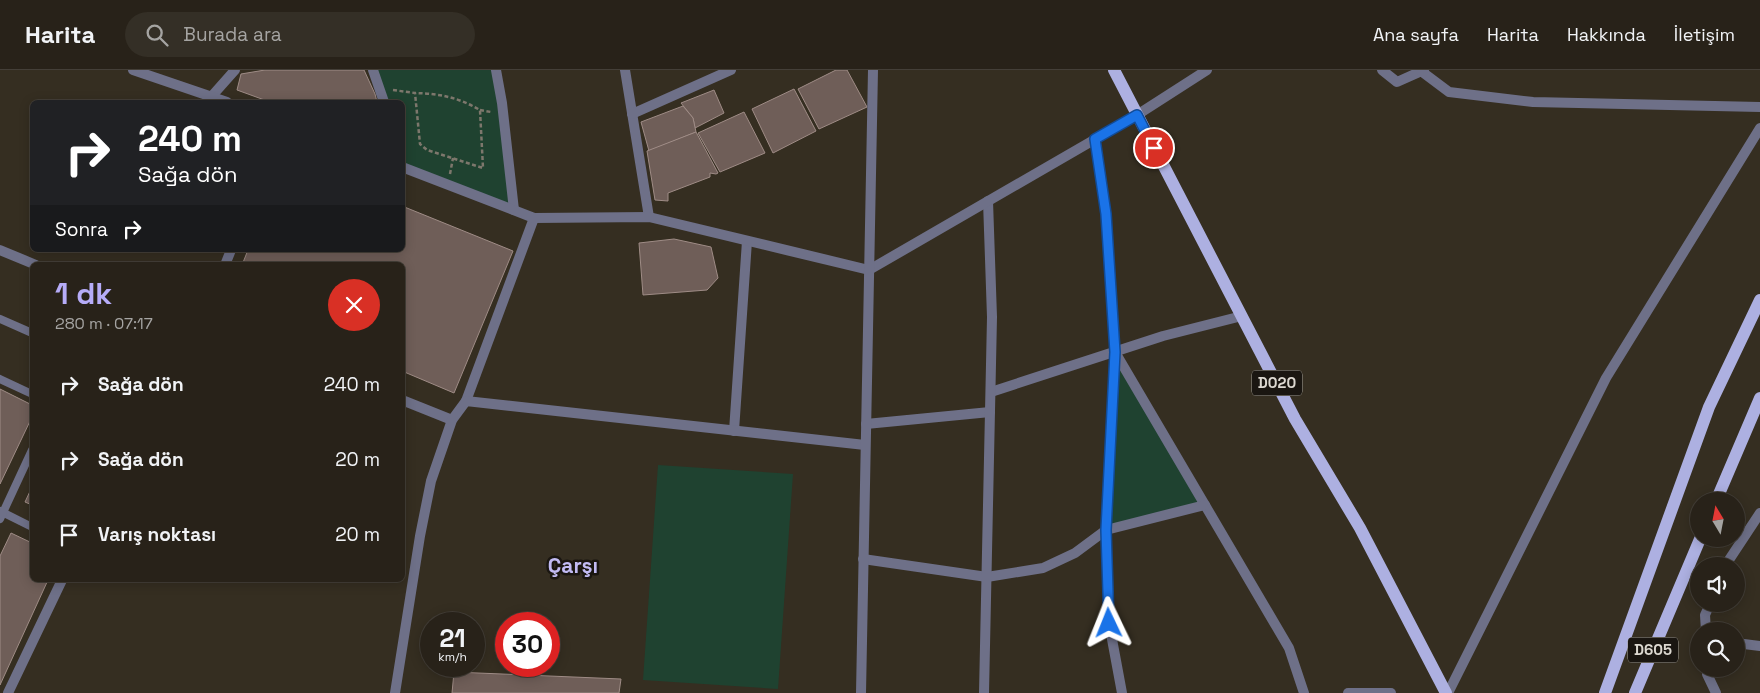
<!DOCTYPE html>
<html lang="tr">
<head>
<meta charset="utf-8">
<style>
	body { margin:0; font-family:"Space Grotesk",sans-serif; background:#342f26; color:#f1f3f6; height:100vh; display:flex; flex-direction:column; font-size:19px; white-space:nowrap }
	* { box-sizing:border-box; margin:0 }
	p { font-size:16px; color:#a5a4a2 }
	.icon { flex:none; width:28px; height:28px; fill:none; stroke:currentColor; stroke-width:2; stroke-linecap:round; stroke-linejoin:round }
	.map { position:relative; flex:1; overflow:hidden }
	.sheet { position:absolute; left:30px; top:192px; width:375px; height:320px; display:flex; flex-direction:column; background:#282219; border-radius:8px; box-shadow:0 2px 12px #0003,0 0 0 1px #443f38 }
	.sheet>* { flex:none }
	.banner { position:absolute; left:30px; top:30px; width:375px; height:152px; border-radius:8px; box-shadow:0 2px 12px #0003,0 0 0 1px #443f38; background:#202124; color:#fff; overflow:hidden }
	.needle { width:32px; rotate:350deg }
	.tools { position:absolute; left:1690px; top:422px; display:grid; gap:10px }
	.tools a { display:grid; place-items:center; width:55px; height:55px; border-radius:50%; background:#282219; box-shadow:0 2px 12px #0003,0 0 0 1px #443f38; font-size:25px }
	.speed { position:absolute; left:420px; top:542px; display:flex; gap:10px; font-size:25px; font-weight:700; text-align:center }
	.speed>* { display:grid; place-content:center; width:65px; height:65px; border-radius:50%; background:#282219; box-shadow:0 2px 12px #0003,0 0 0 1px #443f38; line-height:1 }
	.speed small { font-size:12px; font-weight:400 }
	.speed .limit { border:8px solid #d22; background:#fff; color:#111 }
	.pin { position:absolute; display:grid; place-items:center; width:42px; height:42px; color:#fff; margin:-21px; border:2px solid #fff; border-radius:50%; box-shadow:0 1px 5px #0007 }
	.me { position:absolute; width:55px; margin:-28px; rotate:358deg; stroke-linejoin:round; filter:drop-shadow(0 0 4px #0008) }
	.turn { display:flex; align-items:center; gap:18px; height:105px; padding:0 25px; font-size:22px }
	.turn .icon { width:65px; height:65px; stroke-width:2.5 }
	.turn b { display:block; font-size:35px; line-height:42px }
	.then { display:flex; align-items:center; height:48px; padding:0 25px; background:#0003; gap:10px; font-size:19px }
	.round { display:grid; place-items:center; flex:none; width:52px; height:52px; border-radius:26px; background:#342f26 }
	.head { display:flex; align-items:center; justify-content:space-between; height:85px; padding:0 25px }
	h1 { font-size:30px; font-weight:800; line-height:38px; color:#b6acf8 }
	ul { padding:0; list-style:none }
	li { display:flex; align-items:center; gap:15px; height:75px; padding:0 25px }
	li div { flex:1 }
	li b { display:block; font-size:19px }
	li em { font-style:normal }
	header { display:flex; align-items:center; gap:30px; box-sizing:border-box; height:70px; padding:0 25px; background:#282219; border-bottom:1px solid #443f38 }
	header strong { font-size:24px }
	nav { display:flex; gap:28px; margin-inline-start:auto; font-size:18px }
	.search { width:350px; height:45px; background:#342f26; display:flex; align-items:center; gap:12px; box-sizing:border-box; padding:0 18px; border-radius:28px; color:#a5a4a2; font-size:19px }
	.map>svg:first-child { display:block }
	.green { fill:#1f4230 }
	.building { fill:#6f5e58; stroke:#9f8c86 }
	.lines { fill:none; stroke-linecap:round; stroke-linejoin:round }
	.path { stroke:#7d776c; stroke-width:2.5; stroke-dasharray:4 2.5; stroke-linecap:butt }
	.service { stroke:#6e7088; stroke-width:8 }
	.minor { stroke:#6e7088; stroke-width:10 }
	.tertiary { stroke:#6e7088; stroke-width:10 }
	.primary { stroke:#adb0e1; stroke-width:12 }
	.route-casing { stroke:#114b97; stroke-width:12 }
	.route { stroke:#1a73e8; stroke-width:9 }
	.labels { text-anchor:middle; stroke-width:5; stroke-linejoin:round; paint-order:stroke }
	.shield { fill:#1a1611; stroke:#a29e97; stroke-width:1 }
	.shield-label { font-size:15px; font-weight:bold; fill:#dcd8d0 }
	.district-label { font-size:21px; font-weight:bold; fill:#c2bbf4; stroke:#1a1611 }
</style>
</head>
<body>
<header>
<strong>Harita</strong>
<div class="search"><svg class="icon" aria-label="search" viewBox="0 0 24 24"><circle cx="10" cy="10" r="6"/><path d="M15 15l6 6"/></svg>Burada ara</div>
<nav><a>Ana sayfa</a><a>Harita</a><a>Hakkında</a><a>İletişim</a></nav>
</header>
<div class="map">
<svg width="1760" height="623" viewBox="0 0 1760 623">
	<rect width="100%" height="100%" fill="#352e21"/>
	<g class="green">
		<path d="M373 0H496L514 140 403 97 402 32H384Z"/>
		<path d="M1115 282 1205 435 1106 460Z"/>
		<path d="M658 395 793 404 778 619 643 610Z"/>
	</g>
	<g class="building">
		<path d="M265 0H364L375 24 377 32H270L237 20 241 4Z"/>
		<path d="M836 0H847L867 37 819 59 798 19Z"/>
		<path d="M794 19 816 61 773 83 752 39Z"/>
		<path d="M714 20 724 43 695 58 693 48 681 33Z"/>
		<path d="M683 36 693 48 696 62 649 81 641 52Z"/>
		<path d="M744 42 765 83 720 102 698 63Z"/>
		<path d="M696 62 718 103 716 104 710 103V107L668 123V131L655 130 647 81Z"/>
		<path d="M402 136 513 181 454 323 402 301V195H242L248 180H402Z"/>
		<path d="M674 169 711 177 718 208 707 220 643 225 639 173Z"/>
		<path d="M0 319 32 335V347L0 414Z"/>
		<path d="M32 417V435L25 432Z"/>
		<path d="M11 463 32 473V510H48L0 615V486Z"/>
		<path d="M454 602 621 609 619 623H452Z"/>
	</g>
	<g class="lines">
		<g class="path">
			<path d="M393 20 415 23 420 74 427 80 483 98 480 40C457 27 441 24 415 23"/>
			<path d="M480 40 491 42"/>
			<path d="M450 104 453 88"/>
		</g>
		<g class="service">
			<path d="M0 249 32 263"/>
			<path d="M0 309 32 324"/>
			<path d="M0 441 32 457"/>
			<path d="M0 449 32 380"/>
		</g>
		<g class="minor">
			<path d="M373 0 384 32"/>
			<path d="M496 0 502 33 514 140"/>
			<path d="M625 0 649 147"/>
			<path d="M1382 0 1397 12 1424 0"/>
			<path d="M1421 1 1449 22 1533 32 1760 37"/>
			<path d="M211 27 235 0"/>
			<path d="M632 44 731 0"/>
			<path d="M1095 69 1106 144 1115 282 1106 460 1109 553 1122 623"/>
			<path d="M0 180 36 195"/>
			<path d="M225 195 231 180"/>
			<path d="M1115 282 1289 578 1304 623"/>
			<path d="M991 322 1163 266 1242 246"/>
			<path d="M402 330 452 350"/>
			<path d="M466 331 534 148"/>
			<path d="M866 354 990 342"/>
			<path d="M734 361 747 171"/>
			<path d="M863 489 987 507 1043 498 1075 483 1106 460 1205 435"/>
			<path d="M1725 496 1760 443"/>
			<path d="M1706 561 1705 545 1710 534"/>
			<path d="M1736 573 1760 576"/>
			<path d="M1707 599V604L1716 623"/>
			<path d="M8 623 62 510"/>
			<path d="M395 623 420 466 431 411 452 350 466 331 865 375"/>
			<path d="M984 623 992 247 988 131"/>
			<path d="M1448 623 1606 308 1760 58"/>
		</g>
		<g class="tertiary">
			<path d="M133 0 227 32"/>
			<path d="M402 97 534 148 649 147 869 200 1137 45 1207 0"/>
			<path d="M861 623 873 0"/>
			<path d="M1348 623H1391"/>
		</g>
		<g class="primary">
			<path d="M1114 0 1295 349 1360 458 1446 623"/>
			<path d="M1716 431 1760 328"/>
			<path d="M1605 623 1709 337 1760 230"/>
			<path d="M1635 623 1700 469"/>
		</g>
	</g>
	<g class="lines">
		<g class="route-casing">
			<path id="route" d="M1109 553 1106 460 1115 282 1106 144 1095 69 1137 45 1154 78"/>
		</g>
		<use href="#route" class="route"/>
	</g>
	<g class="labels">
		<g class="shield">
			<rect x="1252" y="300.5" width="50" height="25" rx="4"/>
			<rect x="1628" y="567.5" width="50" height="25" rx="4"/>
		</g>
		<g class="shield-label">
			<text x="1277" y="318">D020</text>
			<text x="1653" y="585">D605</text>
		</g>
		<g class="district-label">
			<text x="573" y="503">Çarşı</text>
		</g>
	</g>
</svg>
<div class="tools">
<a><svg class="needle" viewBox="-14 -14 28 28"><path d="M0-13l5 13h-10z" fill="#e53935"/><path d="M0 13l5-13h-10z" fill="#a5a4a2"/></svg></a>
<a><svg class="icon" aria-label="sound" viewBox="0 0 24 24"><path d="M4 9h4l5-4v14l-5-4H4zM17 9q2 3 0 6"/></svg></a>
<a><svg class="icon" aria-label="search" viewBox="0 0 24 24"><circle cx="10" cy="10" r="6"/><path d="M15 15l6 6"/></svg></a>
</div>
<div class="speed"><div>21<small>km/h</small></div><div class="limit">30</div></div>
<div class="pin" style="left:1154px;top:78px;background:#d93025"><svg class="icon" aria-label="arrive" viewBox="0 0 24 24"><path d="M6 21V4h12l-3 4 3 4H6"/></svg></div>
<svg class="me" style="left:1109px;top:553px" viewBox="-20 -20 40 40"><path d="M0-17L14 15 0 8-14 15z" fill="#1a73e8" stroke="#fff" stroke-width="4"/></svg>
<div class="banner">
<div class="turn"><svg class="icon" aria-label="right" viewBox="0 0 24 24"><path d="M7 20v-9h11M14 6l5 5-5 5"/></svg><div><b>240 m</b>Sağa dön</div></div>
<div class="then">Sonra<svg class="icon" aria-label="right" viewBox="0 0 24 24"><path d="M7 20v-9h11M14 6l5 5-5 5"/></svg></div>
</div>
<section class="sheet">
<div class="head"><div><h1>1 dk</h1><p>280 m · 07:17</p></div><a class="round" style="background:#d93025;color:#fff"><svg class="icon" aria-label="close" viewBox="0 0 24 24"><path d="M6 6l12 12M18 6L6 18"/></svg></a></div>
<ul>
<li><svg class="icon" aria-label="right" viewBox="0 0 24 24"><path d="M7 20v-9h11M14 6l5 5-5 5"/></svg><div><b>Sağa dön</b></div><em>240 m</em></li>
<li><svg class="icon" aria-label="right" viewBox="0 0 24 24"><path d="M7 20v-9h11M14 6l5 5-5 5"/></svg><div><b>Sağa dön</b></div><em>20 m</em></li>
<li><svg class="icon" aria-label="arrive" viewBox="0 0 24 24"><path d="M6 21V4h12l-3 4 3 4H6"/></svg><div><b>Varış noktası</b></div><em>20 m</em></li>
</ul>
</section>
</div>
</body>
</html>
